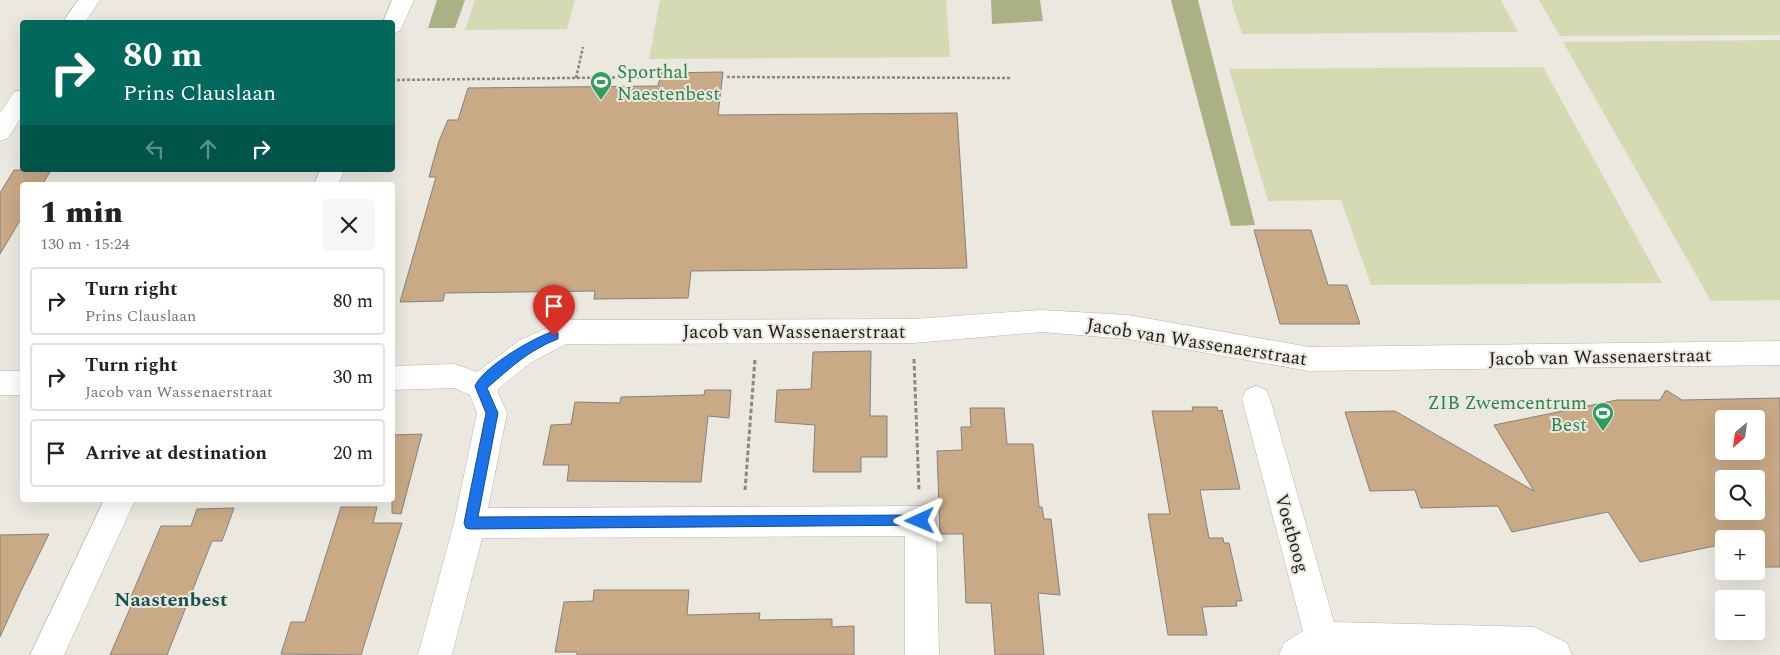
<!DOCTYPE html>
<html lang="en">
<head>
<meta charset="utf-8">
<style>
	body { margin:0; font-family:Spectral,serif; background:#f6f6f6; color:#222; height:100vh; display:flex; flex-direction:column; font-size:19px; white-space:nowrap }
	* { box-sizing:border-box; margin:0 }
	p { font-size:16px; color:#767676 }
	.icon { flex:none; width:28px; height:28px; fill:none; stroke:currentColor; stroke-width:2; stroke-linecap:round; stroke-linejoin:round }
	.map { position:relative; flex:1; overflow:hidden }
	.details { position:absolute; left:20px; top:182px; width:375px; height:320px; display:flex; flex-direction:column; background:#fff; border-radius:5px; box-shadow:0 5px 20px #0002 }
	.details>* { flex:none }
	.hud { position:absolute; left:20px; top:20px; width:375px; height:152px; border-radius:5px; box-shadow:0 5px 20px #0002; background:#00695c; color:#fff; overflow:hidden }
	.needle { width:32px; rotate:209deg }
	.tools { position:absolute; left:1715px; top:410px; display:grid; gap:10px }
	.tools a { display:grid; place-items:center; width:50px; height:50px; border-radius:5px; background:#fff; box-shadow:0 5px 20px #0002; font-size:25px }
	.pin { position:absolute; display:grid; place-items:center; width:42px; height:42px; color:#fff; margin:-51px -21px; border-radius:50% 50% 50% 0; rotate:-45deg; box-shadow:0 0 5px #0007 }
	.pin .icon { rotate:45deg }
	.me { position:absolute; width:55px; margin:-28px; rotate:269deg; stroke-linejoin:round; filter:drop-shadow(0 0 4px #0008) }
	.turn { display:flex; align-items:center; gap:18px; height:105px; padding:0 20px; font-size:22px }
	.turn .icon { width:65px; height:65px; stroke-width:2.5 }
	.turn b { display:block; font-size:35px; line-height:42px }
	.lanes { display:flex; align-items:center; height:48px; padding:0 20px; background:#0003; justify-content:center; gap:25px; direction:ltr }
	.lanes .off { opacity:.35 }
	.round { display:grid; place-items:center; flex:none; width:52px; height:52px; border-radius:5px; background:#f6f6f6 }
	.summary { display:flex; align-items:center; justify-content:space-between; height:85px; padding:0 20px }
	h1 { font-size:30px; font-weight:800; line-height:38px }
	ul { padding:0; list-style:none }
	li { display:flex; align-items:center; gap:15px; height:68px; margin:0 10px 8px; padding:0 10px; border:2px solid #e0e0e0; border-radius:5px }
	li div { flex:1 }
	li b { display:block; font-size:19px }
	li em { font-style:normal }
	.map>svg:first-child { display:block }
	.green { fill:#d5dab3 }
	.forest { fill:#acb185 }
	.building { fill:#c9a986; stroke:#87817b; fill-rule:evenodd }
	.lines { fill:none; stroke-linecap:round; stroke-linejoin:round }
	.minor-casing { stroke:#b6b3ab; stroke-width:1 }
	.path-far1 { stroke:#8a8883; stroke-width:2.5; stroke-dasharray:3 2; stroke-linecap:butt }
	.path { stroke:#8a8883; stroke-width:3; stroke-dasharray:4.5 2.5; stroke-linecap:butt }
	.minor { fill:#fff; fill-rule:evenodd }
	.route { fill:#1a73e8; stroke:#114b97 }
	.labels { text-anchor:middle; stroke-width:4; stroke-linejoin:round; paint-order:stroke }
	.leisure-label { font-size:19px; fill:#27864d; stroke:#ebe8e0; text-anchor:start }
	.street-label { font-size:19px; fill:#1e1d1a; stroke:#ebe8e0 }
	.neighbourhood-label { font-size:20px; font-weight:bold; fill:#19534f; stroke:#ebe8e0 }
</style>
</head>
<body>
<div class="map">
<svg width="1780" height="655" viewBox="0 0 1780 655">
	<rect width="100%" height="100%" fill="#ebe8e0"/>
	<g class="green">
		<path d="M475 0H575L567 29 465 30Z"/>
		<path d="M660 0H946L950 57 649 59Z"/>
		<path d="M1231 0H1501L1518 32 1242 34Z"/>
		<path d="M1539 0H1780V35L1560 36Z"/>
		<path d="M1780 40V300L1711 301 1563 42Z"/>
		<path d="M1543 67 1662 283 1371 285 1341 200 1268 201 1229 69Z"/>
	</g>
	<g class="forest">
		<path d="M437 0H465L455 28H428Z"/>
		<path d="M991 0H1040L1043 21 992 24Z"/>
		<path d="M1171 0H1198L1255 225 1231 226Z"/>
	</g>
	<g class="building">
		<path d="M723 72 718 115 957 113 967 268 691 271 688 298 594 299 595 291 445 293 443 301 400 302 436 177H429L439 141 448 120H458L468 88 658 86 661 73Z"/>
		<path d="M14 170H51L42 185H22V217L0 254V193Z"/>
		<path d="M1254 230H1311L1328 285H1347L1360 324H1280Z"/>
		<path d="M871 351 870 416H887V457H861V472H813L815 425 775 422 777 390 811 389 813 352Z"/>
		<path d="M705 390H731L729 418 708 416 701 482 567 481 569 465H543L551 425 571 424 575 402 620 403 621 397 704 395Z"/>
		<path d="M1666 390 1682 400 1780 398V567H1756V539H1724V552L1719 545 1640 562 1608 512 1512 532 1498 506 1421 508 1415 490 1370 491 1345 412 1395 411 1534 491 1494 425 1617 400H1660ZM1724 419H1756V451H1724ZM1724 479H1756V511H1724Z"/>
		<path d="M1192 407H1217L1218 411 1222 410 1240 489 1200 490 1209 538H1223L1224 543H1229L1242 601H1236L1237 606 1202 607 1207 635H1168L1148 514H1170L1152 411H1193Z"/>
		<path d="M970 408H1004L1007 444H1033L1039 507H1042L1044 519H1051L1060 595 1038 593 1044 655H995L991 603H966L963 534H940L937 451 962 450 961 427H971Z"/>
		<path d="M422 434 401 514 392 513V435Z"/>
		<path d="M341 507H377L373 523H402L361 655 281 654 291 622H305Z"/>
		<path d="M234 508 222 541H212L167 655H110L134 599H130L161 526H191L197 509Z"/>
		<path d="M49 534 20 593 0 637V535Z"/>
		<path d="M594 590H689L687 615 760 613 759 620 832 619V627L854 626V655H577V652H555L564 602 593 601Z"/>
	</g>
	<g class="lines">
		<g class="minor-casing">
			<g id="minor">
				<path d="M78 0H100L85 22H63Z"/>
				<path d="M392 0H414L400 31 392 33V22H383Z"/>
				<path d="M22 90V116L8 138 0 141V113L14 92Z"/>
				<path d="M320 170H344L338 185H314Z"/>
				<path d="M1041 310 1128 315 1309 347 1780 341V365L1309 371 1128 339 1041 332 913 343 566 344 530 363 497 390 507 413 488 508 920 506 931 511 936 521 939 655H905V536L482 538 452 655H418L454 523 477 413 470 395 454 388 392 390V366L454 364 477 372 520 340 565 320 913 319Z"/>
				<rect x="0" y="371" width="22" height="24"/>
				<path d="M1256 386 1266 390 1270 399 1334 622 1534 627 1567 643 1572 655H1279L1284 643 1303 631 1242 399 1246 390Z"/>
				<path d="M104 500H135L64 655H30Z"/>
			</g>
		</g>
		<g class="path-far1">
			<path d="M727 77 1012 78"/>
			<path d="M576 78 583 47"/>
			<path d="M392 80 655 77"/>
		</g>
		<g class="path">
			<path d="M914 359 919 491"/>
			<path d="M745 490 755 359"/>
		</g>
		<use href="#minor" class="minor"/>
	</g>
	<path class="route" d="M554 331 558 333V339C530 349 509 369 487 388L498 413 478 517 920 515 925 517 927 521 925 525 470 529 466 528 464 523 486 413 475 386C484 366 533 338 554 331Z"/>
	<defs>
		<g id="stadium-pin" transform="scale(1.125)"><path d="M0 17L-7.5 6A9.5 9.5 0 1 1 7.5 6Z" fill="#2e9e5b" stroke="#ebe8e0"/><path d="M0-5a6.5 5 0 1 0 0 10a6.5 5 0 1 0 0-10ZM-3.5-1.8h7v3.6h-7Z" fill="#fff"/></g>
	</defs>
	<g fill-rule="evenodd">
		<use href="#stadium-pin" x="601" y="82"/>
		<use href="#stadium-pin" x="1603" y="413"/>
	</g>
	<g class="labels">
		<g class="leisure-label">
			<text x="617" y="78">Sporthal<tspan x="617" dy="22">Naestenbest</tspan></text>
			<text x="1587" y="409" text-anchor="end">ZIB Zwemcentrum<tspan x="1587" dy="22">Best</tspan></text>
		</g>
		<g class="street-label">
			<text x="794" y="338">Jacob van Wassenaerstraat</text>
			<text transform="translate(1197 341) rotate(9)" y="7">Jacob van Wassenaerstraat</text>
			<text transform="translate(1600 356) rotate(-1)" y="7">Jacob van Wassenaerstraat</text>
			<text transform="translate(1293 533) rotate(74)" y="7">Voetboog</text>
		</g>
		<g class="neighbourhood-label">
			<text x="171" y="606">Naastenbest</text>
		</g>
	</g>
</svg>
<div class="tools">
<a><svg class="needle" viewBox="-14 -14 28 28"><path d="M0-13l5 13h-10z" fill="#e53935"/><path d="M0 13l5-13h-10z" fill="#767676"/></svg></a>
<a><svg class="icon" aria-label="search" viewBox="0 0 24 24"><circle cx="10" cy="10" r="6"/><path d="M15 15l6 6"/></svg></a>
<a>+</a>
<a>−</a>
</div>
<div class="pin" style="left:554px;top:336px;background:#d93025"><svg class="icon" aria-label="arrive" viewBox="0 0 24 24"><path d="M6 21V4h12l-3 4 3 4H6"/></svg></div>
<svg class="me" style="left:920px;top:521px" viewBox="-20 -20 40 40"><path d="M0-17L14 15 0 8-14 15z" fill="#1a73e8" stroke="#fff" stroke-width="4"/></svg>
<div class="hud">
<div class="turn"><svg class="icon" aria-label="right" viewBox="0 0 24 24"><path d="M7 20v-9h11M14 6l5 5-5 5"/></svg><div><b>80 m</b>Prins Clauslaan</div></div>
<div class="lanes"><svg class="icon off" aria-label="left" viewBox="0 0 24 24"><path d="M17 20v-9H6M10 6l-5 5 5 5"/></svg><svg class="icon off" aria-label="ahead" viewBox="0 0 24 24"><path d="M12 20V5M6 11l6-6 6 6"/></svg><svg class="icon" aria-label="right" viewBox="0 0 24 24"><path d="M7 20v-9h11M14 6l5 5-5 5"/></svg></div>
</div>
<section class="details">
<div class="summary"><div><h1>1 min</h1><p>130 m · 15:24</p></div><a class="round"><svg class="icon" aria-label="close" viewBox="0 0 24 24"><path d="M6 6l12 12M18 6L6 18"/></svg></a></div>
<ul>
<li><svg class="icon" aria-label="right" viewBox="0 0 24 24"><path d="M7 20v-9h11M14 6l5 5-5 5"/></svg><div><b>Turn right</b><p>Prins Clauslaan</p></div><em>80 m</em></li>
<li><svg class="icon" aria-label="right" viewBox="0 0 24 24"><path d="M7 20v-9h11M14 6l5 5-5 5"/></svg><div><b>Turn right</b><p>Jacob van Wassenaerstraat</p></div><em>30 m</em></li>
<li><svg class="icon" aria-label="arrive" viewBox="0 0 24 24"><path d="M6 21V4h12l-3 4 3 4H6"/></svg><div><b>Arrive at destination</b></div><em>20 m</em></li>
</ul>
</section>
</div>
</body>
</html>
